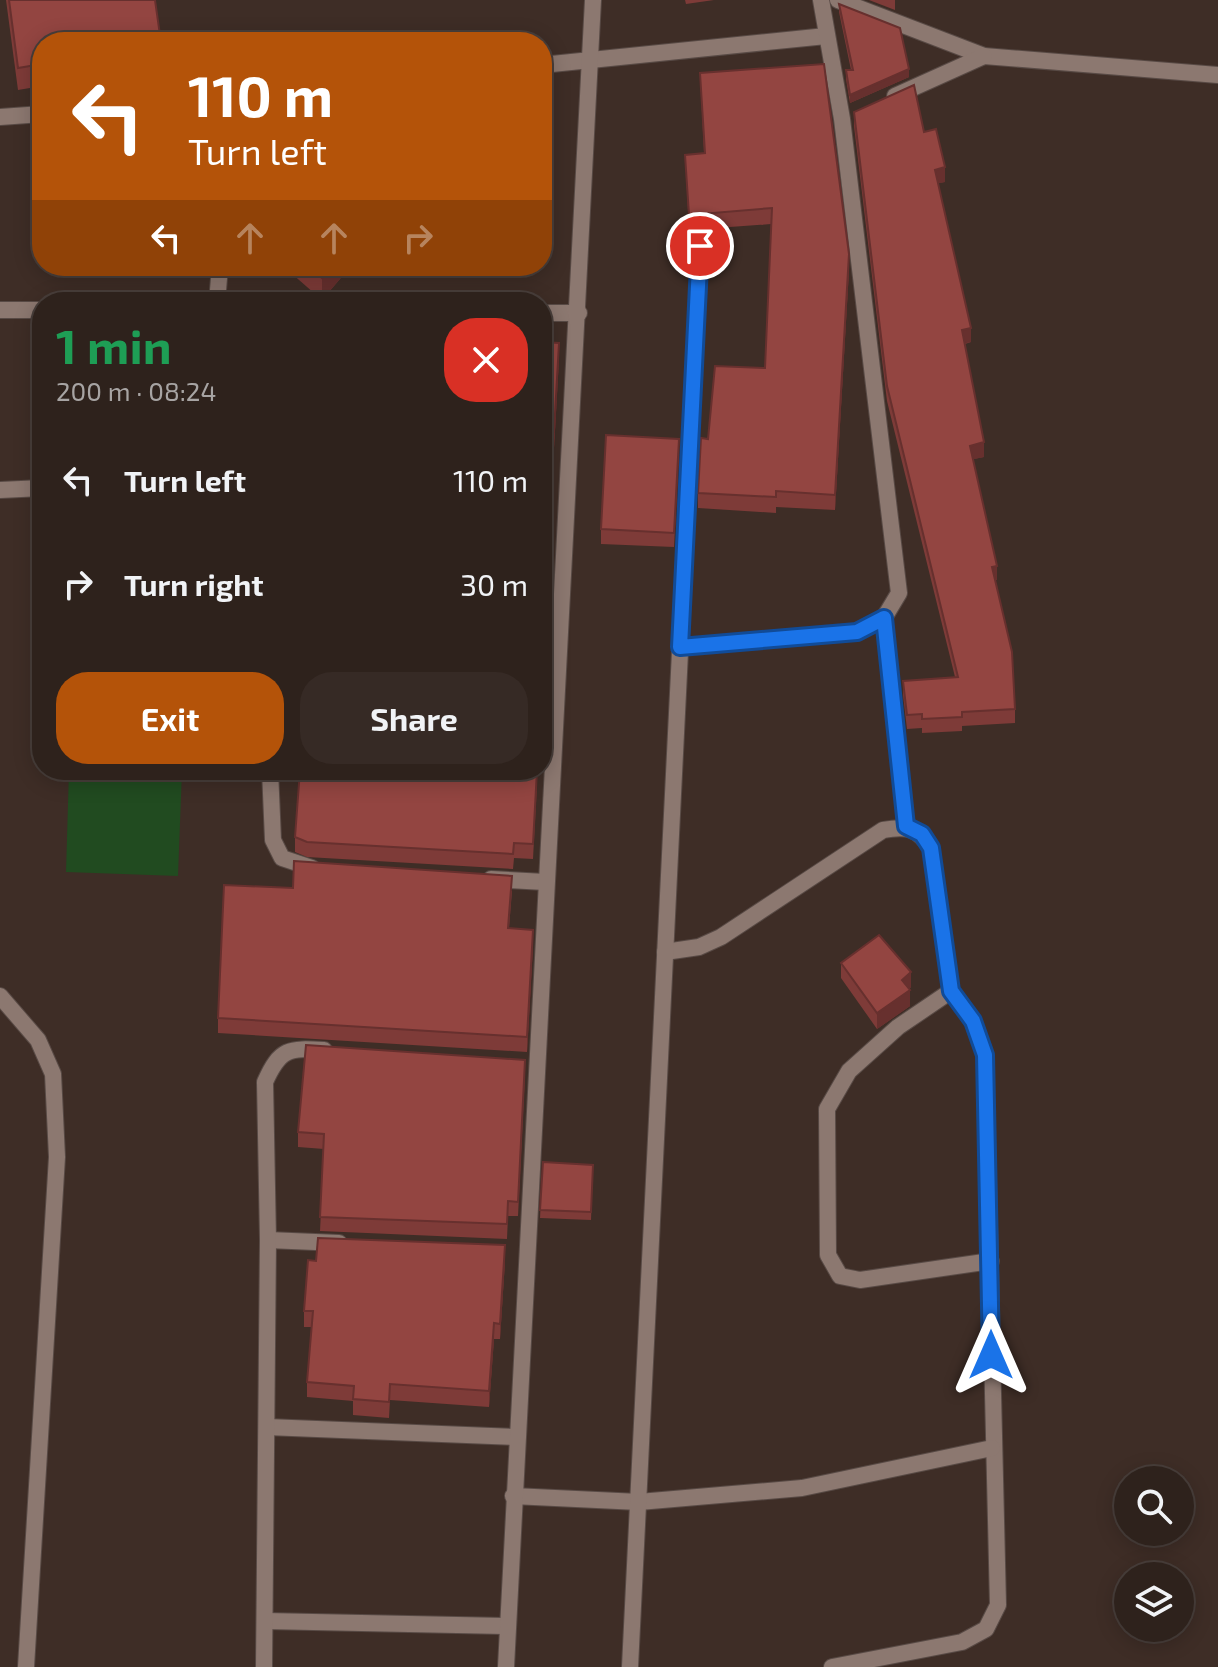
<!DOCTYPE html>
<html lang="en">
<head>
<meta charset="utf-8">
<style>
	body { margin:0; font-family:"Exo 2",sans-serif; background:#362a25; color:#f1f3f6; height:100vh; display:flex; flex-direction:column; font-size:30px; white-space:nowrap }
	* { box-sizing:border-box; margin:0 }
	p { font-size:26px; color:#a7a4a3 }
	.icon { flex:none; width:44px; height:44px; fill:none; stroke:currentColor; stroke-width:2; stroke-linecap:round; stroke-linejoin:round }
	.map { position:relative; flex:1; overflow:hidden }
	.side { position:absolute; left:32px; top:292px; width:520px; height:488px; display:flex; flex-direction:column; background:#2e221c; border-radius:32px; box-shadow:0 4px 20px #0003,0 0 0 2px #493f3b }
	.side>* { flex:none }
	.hud { position:absolute; left:32px; top:32px; width:520px; height:244px; border-radius:32px; box-shadow:0 4px 20px #0003,0 0 0 2px #493f3b; background:#b45309; color:#fff; overflow:hidden }
	.fabs { position:absolute; left:1114px; top:1466px; display:grid; gap:16px }
	.fabs a { display:grid; place-items:center; width:80px; height:80px; border-radius:50%; background:#2e221c; box-shadow:0 4px 20px #0003,0 0 0 2px #493f3b; font-size:40px }
	.pin { position:absolute; display:grid; place-items:center; width:68px; height:68px; color:#fff; margin:-34px; border:4px solid #fff; border-radius:50%; box-shadow:0 2px 8px #0007 }
	.me { position:absolute; width:88px; margin:-44px; rotate:0deg; stroke-linejoin:round; filter:drop-shadow(0 0 6px #0008) }
	.turn { display:flex; align-items:center; gap:28px; height:168px; padding:0 24px; font-size:36px }
	.turn .icon { width:104px; height:104px; stroke-width:2.5 }
	.turn b { display:block; font-size:56px; line-height:68px }
	.lanes { display:flex; align-items:center; height:76px; padding:0 24px; background:#0003; justify-content:center; gap:40px; direction:ltr }
	.lanes .off { opacity:.35 }
	.round { display:grid; place-items:center; flex:none; width:84px; height:84px; border-radius:32px; background:#362a25 }
	.head { display:flex; align-items:center; justify-content:space-between; height:136px; padding:0 24px }
	h1 { font-size:48px; font-weight:700; line-height:60px; color:#1e9e55 }
	.action { display:flex; gap:16px; margin-top:auto; padding:16px 24px }
	.action a { flex:1; height:92px; border-radius:32px; background:#b45309; color:#fff; font-size:32px; font-weight:700; line-height:92px; text-align:center }
	.action a+a { background:#362a25; color:#f1f3f6 }
	ul { padding:0; list-style:none }
	li { display:flex; align-items:center; gap:24px; height:104px; padding:0 24px }
	li div { flex:1 }
	li b { display:block; font-size:30px }
	li em { font-style:normal }
	.map>svg:first-child { display:block }
	.green { fill:#214b20 }
	.lines { fill:none; stroke-linecap:round; stroke-linejoin:round }
	.street-casing { stroke:#584a45; stroke-width:18 }
	.street { stroke:#8c7870; stroke-width:16 }
	.wall { fill:#7e3b38 }
	.shaded-wall { fill:#67302e }
	.building { fill:#934541; stroke:#67302e; stroke-width:2 }
	.route-casing { stroke:#114b97; stroke-width:20 }
	.route { stroke:#1a73e8; stroke-width:14 }
</style>
</head>
<body>
<div class="map">
<svg width="1218" height="1667" viewBox="0 0 1218 1667">
	<rect width="100%" height="100%" fill="#3e2d26"/>
	<path class="green" d="M69 770H182L178 876 66 872Z"/>
	<g class="lines">
		<g class="street-casing">
			<g id="street">
				<path d="M838 0 984 56 1218 75"/>
				<path d="M542 65 826 36"/>
				<path d="M895 96 984 56"/>
				<path d="M0 117 42 114"/>
				<path d="M217 302 220 266"/>
				<path d="M0 310H42"/>
				<path d="M542 313H579"/>
				<path d="M0 490 42 488"/>
				<path d="M884 618 906 826"/>
				<path d="M680 647 857 632 884 618 899 593 842 119 821 0"/>
				<path d="M270 770 273 840 282 858 312 868"/>
				<path d="M491 879 545 882"/>
				<path d="M665 952 699 947 721 937 883 830C906 826 917 827 931 848L951 991 973 1021 985 1055 998 1605 986 1629 962 1642 832 1667"/>
				<path d="M951 991 898 1027 849 1071 827 1109 828 1255 840 1276 860 1280 991 1261"/>
				<path d="M0 996 38 1040 53 1074 57 1157 26 1667"/>
				<path d="M268 1240 339 1243"/>
				<path d="M267 1427 516 1437"/>
				<path d="M513 1496 639 1502 802 1488 992 1448"/>
				<path d="M265 1621 505 1626"/>
				<path d="M264 1667 268 1240 265 1082C280 1048 289 1048 324 1050"/>
				<path d="M506 1667 593 0"/>
				<path d="M630 1667 700 246"/>
			</g>
		</g>
		<use href="#street" class="street"/>
	</g>
	<g class="wall">
		<path d="M6 0H155L42 42V86L18 90Z"/>
		<path d="M685 0H714L686 4Z"/>
		<path d="M869 0H895V10Z"/>
		<path d="M839 4 909 77 850 103 846 79V70H851L839 12Z"/>
		<path d="M700 73 849 270 835 510 776 507V513L698 508V493L708 439 765 368 771 224 689 230 685 155 704 153Z"/>
		<path d="M854 112 945 182 938 183 971 342 965 344 984 457 973 459 997 580H995L1015 709V723L962 726V731L922 733V728L907 729 903 695V681L955 677 887 401 854 126Z"/>
		<path d="M283 266H351L322 300Z"/>
		<path d="M542 342 559 358 554 448 542 447Z"/>
		<path d="M679 453 674 547 601 544V529Z"/>
		<path d="M542 518 553 534 548 604 542 603Z"/>
		<path d="M537 784 533 859 514 858 513 869 307 857 295 852V837Z"/>
		<path d="M293 888 512 891 509 928 533 945 527 1052 218 1033V1018Z"/>
		<path d="M841 963 911 987 909 989 910 1006 877 1029 841 978Z"/>
		<path d="M525 1074 518 1216H508L507 1239 320 1231 324 1149 298 1147V1132Z"/>
		<path d="M543 1162 593 1165 591 1220 540 1218Z"/>
		<path d="M505 1261 500 1339H494L489 1407 390 1400 389 1418 353 1415V1401L307 1397V1382L312 1327H304V1311Z"/>
	</g>
	<g class="shaded-wall">
		<path d="M909 69V77L850 103V95Z"/>
		<path d="M945 167V182L935 184V170Z"/>
		<path d="M849 254V270L835 510V495Z"/>
		<path d="M332 266H351L322 300V278Z"/>
		<path d="M971 328V342L962 344V330Z"/>
		<path d="M559 343V358L554 448V432Z"/>
		<path d="M984 442V457L970 460V446Z"/>
		<path d="M553 519V534L548 604V589Z"/>
		<path d="M997 566V580L992 581V567Z"/>
		<path d="M533 930V945L527 1052V1037Z"/>
		<path d="M911 972V987L902 995V980Z"/>
		<path d="M910 990V1006L877 1029V1013Z"/>
		<path d="M505 1245V1261L500 1339V1324Z"/>
		<path d="M494 1323V1339L489 1407V1391Z"/>
	</g>
	<g class="building">
		<path d="M9 0H155L161 42H42V64L18 68Z"/>
		<path d="M839 4 900 28 909 69 850 95 846 70H853Z"/>
		<path d="M824 64 849 254 835 495 776 491V497L698 493 701 438 708 439 715 366 765 368 772 208 689 215 685 155 705 153 700 73Z"/>
		<path d="M914 85 924 132 936 129 945 167 935 170 971 328 962 330 984 442 970 446 997 566 992 567 1012 652 1015 709 962 712V717L922 719V714L907 715 903 681 958 677 887 386 854 112Z"/>
		<path d="M308 266H332L322 278Z"/>
		<path d="M542 342 559 343 554 432H542Z"/>
		<path d="M606 435 679 439 674 533 601 529Z"/>
		<path d="M542 518 553 519 548 589 542 588Z"/>
		<path d="M300 770H537L533 844 514 843 513 854 307 842 295 837Z"/>
		<path d="M294 861 512 876 508 928 533 930 527 1037 218 1018 224 885 293 888Z"/>
		<path d="M879 935 911 972 902 980 910 990 877 1013 841 963Z"/>
		<path d="M306 1045 525 1060 518 1202 508 1201 507 1224 320 1217 324 1134 298 1132Z"/>
		<path d="M543 1162 593 1165 591 1212 540 1210Z"/>
		<path d="M318 1238 505 1245 500 1324 494 1323 489 1391 390 1384 389 1402 353 1399 354 1386 307 1382 313 1311H304L308 1260 316 1261Z"/>
	</g>
	<g class="lines">
		<g class="route-casing">
			<path id="route" d="M700 246 680 647 857 632 884 618 906 826 922 834 931 848 951 991 973 1021 985 1055 991 1355"/>
		</g>
		<use href="#route" class="route"/>
	</g>
</svg>
<div class="fabs">
<a><svg class="icon" aria-label="search" viewBox="0 0 24 24"><circle cx="10" cy="10" r="6"/><path d="M15 15l6 6"/></svg></a>
<a><svg class="icon" aria-label="layers" viewBox="0 0 24 24"><path d="M12 4l9 5-9 5-9-5zM3 14l9 5 9-5"/></svg></a>
</div>
<div class="pin" style="left:700px;top:246px;background:#d93025"><svg class="icon" aria-label="arrive" viewBox="0 0 24 24"><path d="M6 21V4h12l-3 4 3 4H6"/></svg></div>
<svg class="me" style="left:991px;top:1355px" viewBox="-20 -20 40 40"><path d="M0-17L14 15 0 8-14 15z" fill="#1a73e8" stroke="#fff" stroke-width="4"/></svg>
<div class="hud">
<div class="turn"><svg class="icon" aria-label="left" viewBox="0 0 24 24"><path d="M17 20v-9H6M10 6l-5 5 5 5"/></svg><div><b>110 m</b>Turn left</div></div>
<div class="lanes"><svg class="icon" aria-label="left" viewBox="0 0 24 24"><path d="M17 20v-9H6M10 6l-5 5 5 5"/></svg><svg class="icon off" aria-label="ahead" viewBox="0 0 24 24"><path d="M12 20V5M6 11l6-6 6 6"/></svg><svg class="icon off" aria-label="ahead" viewBox="0 0 24 24"><path d="M12 20V5M6 11l6-6 6 6"/></svg><svg class="icon off" aria-label="right" viewBox="0 0 24 24"><path d="M7 20v-9h11M14 6l5 5-5 5"/></svg></div>
</div>
<section class="side">
<div class="head"><div><h1>1 min</h1><p>200 m · 08:24</p></div><a class="round" style="background:#d93025;color:#fff"><svg class="icon" aria-label="close" viewBox="0 0 24 24"><path d="M6 6l12 12M18 6L6 18"/></svg></a></div>
<ul>
<li><svg class="icon" aria-label="left" viewBox="0 0 24 24"><path d="M17 20v-9H6M10 6l-5 5 5 5"/></svg><div><b>Turn left</b></div><em>110 m</em></li>
<li><svg class="icon" aria-label="right" viewBox="0 0 24 24"><path d="M7 20v-9h11M14 6l5 5-5 5"/></svg><div><b>Turn right</b></div><em>30 m</em></li>
</ul>
<div class="action"><a>Exit</a><a>Share</a></div>
</section>
</div>
</body>
</html>
